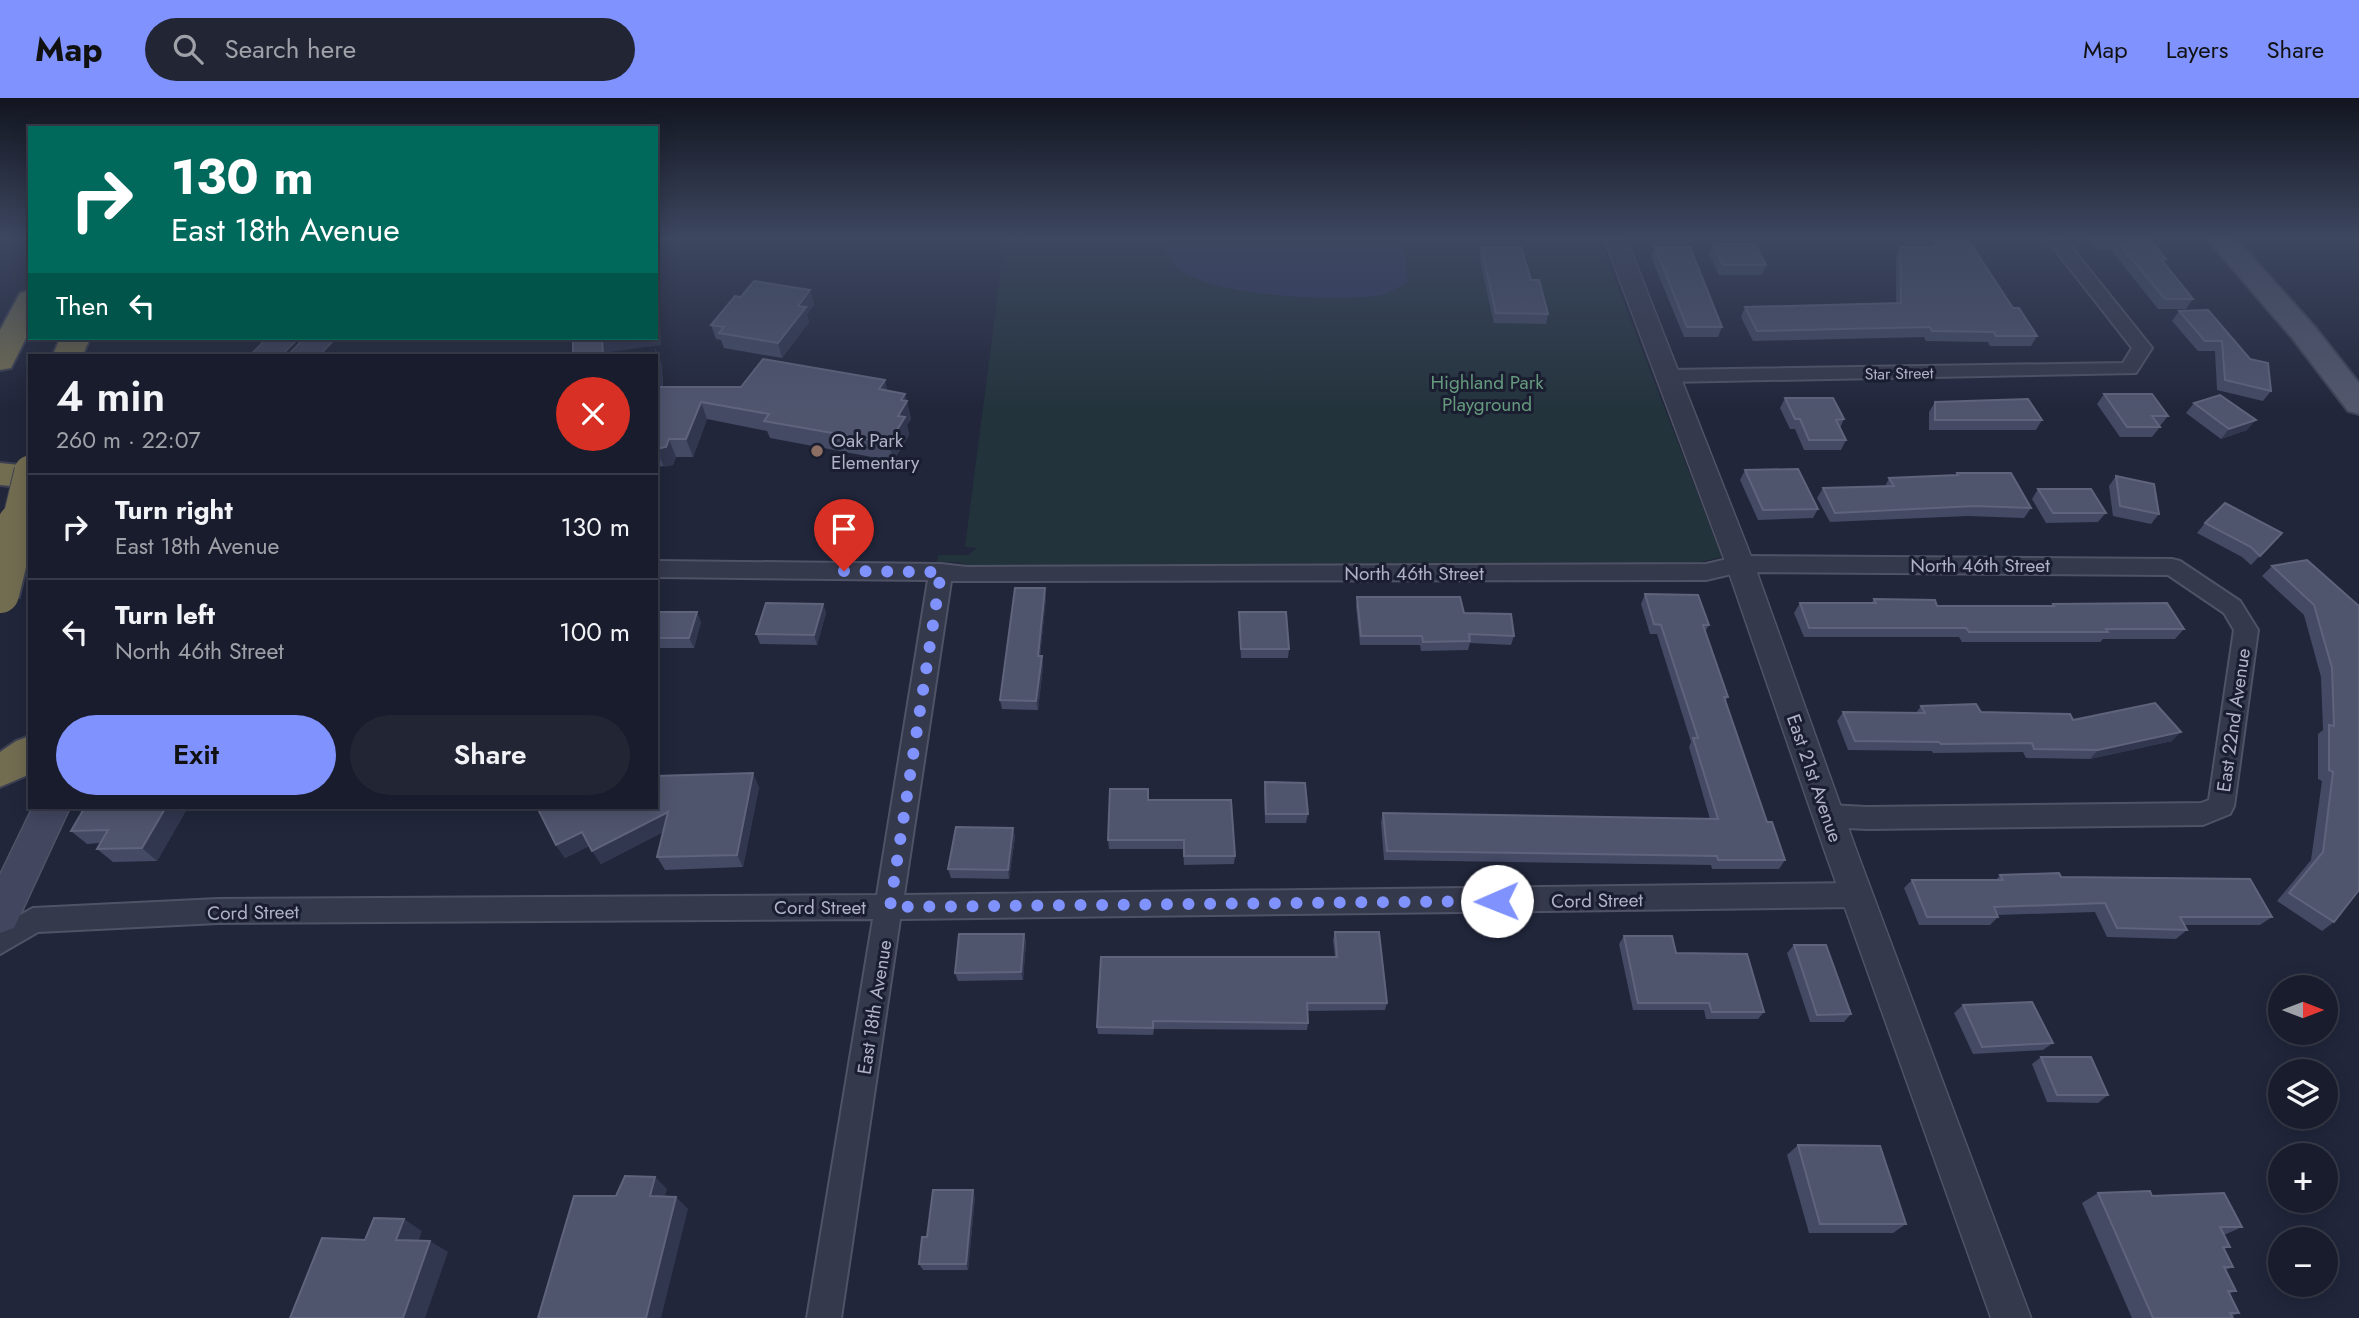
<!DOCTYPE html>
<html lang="en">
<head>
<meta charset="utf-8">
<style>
	body { margin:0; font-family:Jost,sans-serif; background:#222534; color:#f1f3f6; height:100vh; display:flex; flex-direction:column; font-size:26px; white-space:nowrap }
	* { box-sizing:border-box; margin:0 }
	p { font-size:23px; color:#9fa1a9 }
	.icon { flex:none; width:38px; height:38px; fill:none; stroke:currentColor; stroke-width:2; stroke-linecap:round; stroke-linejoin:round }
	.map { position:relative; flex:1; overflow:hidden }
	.details { position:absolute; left:28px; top:256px; width:630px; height:455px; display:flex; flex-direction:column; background:#191c2c; border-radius:0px; box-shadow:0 4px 18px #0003,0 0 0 2px #373a48 }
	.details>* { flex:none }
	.guide { position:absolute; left:28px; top:28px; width:630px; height:214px; border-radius:0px; box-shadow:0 4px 18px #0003,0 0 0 2px #373a48; background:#00695c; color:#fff; overflow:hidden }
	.needle { width:46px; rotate:90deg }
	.buttons { position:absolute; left:2268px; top:877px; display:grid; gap:14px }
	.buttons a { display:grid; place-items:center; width:70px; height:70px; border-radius:50%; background:#191c2c; box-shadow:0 4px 18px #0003,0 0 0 2px #373a48; font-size:35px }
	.pin { position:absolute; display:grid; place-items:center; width:60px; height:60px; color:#fff; margin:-72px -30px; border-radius:50% 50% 50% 0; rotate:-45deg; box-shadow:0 0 7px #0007 }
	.pin .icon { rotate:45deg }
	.me { position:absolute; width:77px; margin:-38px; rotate:269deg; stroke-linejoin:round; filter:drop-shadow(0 0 5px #0008) }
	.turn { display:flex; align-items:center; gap:24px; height:147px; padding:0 28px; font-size:32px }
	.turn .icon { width:91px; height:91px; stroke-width:2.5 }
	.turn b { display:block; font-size:49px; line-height:60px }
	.then { display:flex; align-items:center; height:66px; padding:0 28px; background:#0003; gap:14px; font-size:26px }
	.round { display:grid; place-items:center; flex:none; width:74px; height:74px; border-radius:37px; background:#222534 }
	.headline { display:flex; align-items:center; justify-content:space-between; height:119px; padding:0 28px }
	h1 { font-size:42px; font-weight:600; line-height:52px }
	.action { display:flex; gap:14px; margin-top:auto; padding:14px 28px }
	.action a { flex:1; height:80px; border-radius:42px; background:#7f92fd; color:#111; font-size:28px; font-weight:600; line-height:80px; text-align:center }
	.action a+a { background:#222534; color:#f1f3f6 }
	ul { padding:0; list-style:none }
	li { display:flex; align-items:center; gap:21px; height:105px; padding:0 28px; border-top:2px solid #373a48 }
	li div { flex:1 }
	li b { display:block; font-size:26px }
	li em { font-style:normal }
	header { display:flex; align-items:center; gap:42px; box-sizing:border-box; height:98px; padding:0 35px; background:#7f92fd; color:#111 }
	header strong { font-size:33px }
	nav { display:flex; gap:38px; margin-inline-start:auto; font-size:24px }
	.search { width:490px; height:63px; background:#222534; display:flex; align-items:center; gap:18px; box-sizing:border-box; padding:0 24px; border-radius:38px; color:#9fa1a9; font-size:26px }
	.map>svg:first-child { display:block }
	.green { fill:#23333c }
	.water { fill:#30385f }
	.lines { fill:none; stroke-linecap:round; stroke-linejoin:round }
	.minor-casing { stroke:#505366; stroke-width:4 }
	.tertiary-casing { stroke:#505366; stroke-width:3 }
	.secondary-casing { stroke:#505366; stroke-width:3 }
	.primary-casing { stroke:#3e4255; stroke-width:4 }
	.motorway-casing { stroke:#3d4053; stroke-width:4 }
	.minor { fill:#35394c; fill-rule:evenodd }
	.tertiary { fill:#35394c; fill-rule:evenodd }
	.secondary { fill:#42465f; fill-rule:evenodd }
	.primary { fill:#52576c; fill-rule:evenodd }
	.motorway { fill:#726d51; fill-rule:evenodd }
	.motorway-bridge-far1-casing { stroke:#3d4053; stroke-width:33; stroke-linecap:butt }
	.motorway-bridge-casing { stroke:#3d4053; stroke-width:42; stroke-linecap:butt }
	.motorway-bridge-far1 { stroke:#726d51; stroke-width:31 }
	.motorway-bridge { stroke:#726d51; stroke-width:38 }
	.wall { fill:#444a64 }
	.shaded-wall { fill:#31374f }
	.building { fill:#50556e; stroke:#5f647c; stroke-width:2 }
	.route { stroke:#7f92fd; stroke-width:12; stroke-dasharray:0 21.6 }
	.education-dot { fill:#8d6e63; stroke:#1a1e30; stroke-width:2.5 }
	.labels { text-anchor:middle; stroke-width:6; stroke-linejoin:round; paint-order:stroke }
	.far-street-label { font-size:16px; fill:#b0b3c8; stroke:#1a1e30 }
	.park-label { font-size:19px; fill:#659a7e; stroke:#1a1e30 }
	.poi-label { font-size:19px; fill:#b0b3c8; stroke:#1a1e30; text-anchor:start }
	.street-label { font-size:19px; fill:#b0b3c8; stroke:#1a1e30 }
</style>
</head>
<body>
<header>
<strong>Map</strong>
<div class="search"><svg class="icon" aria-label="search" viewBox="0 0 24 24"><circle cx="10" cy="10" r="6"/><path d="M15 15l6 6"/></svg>Search here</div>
<nav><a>Map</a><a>Layers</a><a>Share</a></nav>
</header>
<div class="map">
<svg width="2359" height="1220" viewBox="0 0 2359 1220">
	<rect width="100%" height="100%" fill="#21263b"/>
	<path class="green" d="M1005 140H1599L1722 459 1701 464 970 468 957 464H937L938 457H968L977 450 965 449Z"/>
	<path class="water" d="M1171 140H1396L1406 154 1407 185C1398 189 1387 197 1377 198 1333 203 1209 199 1176 169 1171 165 1168 157 1164 151Z"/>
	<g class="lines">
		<g class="minor-casing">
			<g id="minor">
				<path d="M2046 140H2064L2152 250 2136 275 1669 284 1662 282 1659 278 1662 274 1669 272 2123 265 2132 250Z"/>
				<path d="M1740 458 2172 461 2180 463 2240 503 2258 532 2234 708 2230 716 2203 727 1867 731 1828 729 1819 726 1815 718 1819 710 1828 707 1867 709 2201 705 2209 702 2234 532 2224 515 2168 477 1740 474 1706 482 951 483 904 797 1857 785 1867 789 1871 797 1867 805 1857 809 900 821 841 1220H807L873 821 218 825 38 834 0 856V828L33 810 218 801 877 797 928 482 656 479V463L941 466 967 469 1706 466Z"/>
			</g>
		</g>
		<g class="tertiary-casing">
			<path id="tertiary" d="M1604 140H1626L1754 466 1857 754 2031 1220H1991L1825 754 1726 466Z"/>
		</g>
		<g class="secondary-casing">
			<g id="secondary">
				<path d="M268 240H298L281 257H251Z"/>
				<path d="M305 240H335L319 257H289Z"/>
				<path d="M33 709H70L14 830 0 835V777Z"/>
			</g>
		</g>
		<g class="primary-casing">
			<path id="primary" d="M2206 140H2235L2315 229 2359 285V316L2348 313 2293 241Z"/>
		</g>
		<g class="motorway-casing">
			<g id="motorway">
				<path d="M30 192V232L11 270 0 272V232L20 195Z"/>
				<path d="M60 240H90L83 257H53Z"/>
				<path d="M0 365 30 368V390L0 387Z"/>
				<path d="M30 638V676L0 689V654L16 643Z"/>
			</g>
		</g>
		<use href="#minor" class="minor"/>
		<use href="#tertiary" class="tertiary"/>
		<use href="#secondary" class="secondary"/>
		<use href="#primary" class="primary"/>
		<use href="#motorway" class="motorway"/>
		<g class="motorway-bridge-far1-casing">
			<path id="motorway-bridge-far1" d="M17 427 30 373"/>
		</g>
		<g class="motorway-bridge-casing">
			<path id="motorway-bridge" d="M0 496 17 425"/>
		</g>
		<use href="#motorway-bridge-far1" class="motorway-bridge-far1"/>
		<use href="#motorway-bridge" class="motorway-bridge"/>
	</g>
	<g class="wall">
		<path d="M2088 140H2149L2166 161 2164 165 2193 201 2186 211H2158L2111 152H2097Z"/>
		<path d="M1933 143 2013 210 2037 238 2031 248H1990L1988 244 1926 243 1924 239 1753 243 1741 219 1745 209 1896 205V159L1900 149H1930Z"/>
		<path d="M1713 146 1766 167 1762 177H1719L1709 155Z"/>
		<path d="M1481 149 1531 182 1548 216 1546 226 1494 225 1479 159Z"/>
		<path d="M1655 149 1722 229 1718 239H1684L1651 159Z"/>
		<path d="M810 192 814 207 807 216 809 224 782 260 724 250 721 242 716 241 711 227 741 199Z"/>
		<path d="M2208 212 2271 293 2263 303 2217 292 2215 253H2198L2172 223 2179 213Z"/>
		<path d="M655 250 662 268 663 289 887 293 905 296 911 321 907 327 909 337 893 363 770 340 767 333 707 321 693 359H676L673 367 656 369V257Z"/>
		<path d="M2104 296 2168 318 2160 328H2159L2160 329 2152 339H2120L2097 306Z"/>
		<path d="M1785 300 1844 321 1840 330 1846 342 1841 352H1804L1795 331H1790L1780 310Z"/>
		<path d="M1935 304 2042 322 2036 332H1929V314Z"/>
		<path d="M2194 305 2247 332 2221 341 2186 315Z"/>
		<path d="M1745 372 1818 411 1813 420 1758 422 1740 382Z"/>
		<path d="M1957 375 2031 410 2024 420 1968 418 1830 424 1817 400 1823 390 1885 389 1889 380 1956 378Z"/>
		<path d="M2116 378 2159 416 2151 426 2113 418 2109 388Z"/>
		<path d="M2038 391 2106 415 2098 424 2046 425 2032 401Z"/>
		<path d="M2205 425 2282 435 2251 467 2242 459 2197 435Z"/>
		<path d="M2272 468 2359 508 2334 824 2322 833 2277 803 2311 762 2322 683 2318 681V636L2323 632 2321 579 2304 517 2262 478Z"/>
		<path d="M1645 496 1709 527 1705 534 1728 599 1725 604 1767 724 1785 762 1779 771H1712L1711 767 1384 762 1381 724 1383 715 1710 721 1689 649 1691 644 1657 536H1650L1641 506Z"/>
		<path d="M1357 499 1464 515 1514 538 1511 547 1470 545 1468 552 1421 553 1420 547H1360L1356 508Z"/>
		<path d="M1046 500 1040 558H1042L1043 568 1038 612 1002 611 1000 602Z"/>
		<path d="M1874 501 1937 508H2051L2053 506 2184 531 2175 541H2103L2100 544H1962L1959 539H1804L1794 515 1800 505H1871Z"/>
		<path d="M823 506 826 515 817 547 760 546 756 536Z"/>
		<path d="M656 514 701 524 694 550H656Z"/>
		<path d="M1239 514 1289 551 1288 560H1241Z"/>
		<path d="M1921 608 1981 614 2073 622 2172 643 2090 661 2026 660 2023 654 1933 655 1932 653 1848 652 1837 623 1843 614 1916 615Z"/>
		<path d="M1265 684 1308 716 1306 725H1265L1264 693Z"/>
		<path d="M759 689 743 769 665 772 657 759 663 734 601 766 589 748 565 760 556 747Z"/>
		<path d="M1149 702 1235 758 1234 766 1184 767 1183 751H1109L1108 742Z"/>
		<path d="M85 709H188L157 763 113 764 97 751 100 745 87 746 71 733Z"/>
		<path d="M1013 730 1015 739 1009 781 951 780 948 771Z"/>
		<path d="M2000 777 2061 779 2272 819 2260 827H2184L2187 832 2176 841 2107 839 2095 814 1997 817 1998 819 1990 827H1919L1904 790 1912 782H1996Z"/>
		<path d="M1335 834 1387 905 1385 912 1308 913V925L1307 932 1154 931 1153 937 1098 936 1097 929 1335 859 1333 842Z"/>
		<path d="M1024 836 1026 844 1023 882 958 883 955 875Z"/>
		<path d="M1624 838 1676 855 1764 914 1758 921H1706L1704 912H1633L1619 846Z"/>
		<path d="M1794 847 1851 916 1844 924H1810L1787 855Z"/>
		<path d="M1963 907 2053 945 2043 952 1973 956 1954 915Z"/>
		<path d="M2041 959 2108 997 2098 1005 2047 1004 2032 966Z"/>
		<path d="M1798 1047 1906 1126 1893 1135H1809L1787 1057Z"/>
		<path d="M2098 1095 2152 1098 2242 1129 2224 1137 2230 1149 2224 1151 2233 1169 2226 1172 2236 1193 2229 1196 2239 1215 2232 1218 2233 1220H2132L2082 1105Z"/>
		<path d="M975 1099 968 1172H923L919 1166 927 1139Z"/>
	</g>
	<g class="shaded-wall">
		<path d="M656 140H672L673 146 657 148 658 152 661 247 610 254V257H603L602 240H656Z"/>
		<path d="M810 192 814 207 807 216 809 224 782 260 778 245 798 208Z"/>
		<path d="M655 250 662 268 663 306 656 289Z"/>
		<path d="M885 282 889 300 879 291Z"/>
		<path d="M905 296 911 321 907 327 909 337 893 363 889 345 898 318 901 302Z"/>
		<path d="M701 304 707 321 693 359 686 341Z"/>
		<path d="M2256 322 2247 332 2221 341 2229 331Z"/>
		<path d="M669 341 676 359 673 367 664 369 656 351Z"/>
		<path d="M1045 490 1046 500 1039 568 1038 558Z"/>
		<path d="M823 506 826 515 817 547 814 537Z"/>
		<path d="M697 514 701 524 694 550 689 540Z"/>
		<path d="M1042 558 1043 568 1038 612 1036 603Z"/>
		<path d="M2181 634 2172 643 2090 661 2098 652Z"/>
		<path d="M753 675 759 689 743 769 737 757Z"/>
		<path d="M166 709H188L157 763 142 750Z"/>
		<path d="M668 714 675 728 601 766 592 753Z"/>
		<path d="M1013 730 1015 739 1009 781 1008 772Z"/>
		<path d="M582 734 591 747 565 760 556 747Z"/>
		<path d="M1024 836 1026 844 1023 882 1021 874Z"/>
		<path d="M655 1079 667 1091 662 1110 650 1098Z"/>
		<path d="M973 1092 975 1099 968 1172 966 1166Z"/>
		<path d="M676 1099 688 1111 661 1220H646Z"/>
		<path d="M404 1121 422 1133 415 1153 396 1142Z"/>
		<path d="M430 1143 448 1154 425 1220H403Z"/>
	</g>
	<g class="building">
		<path d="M2101 140H2149L2166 161H2161L2193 201H2165L2117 143 2103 142Z"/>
		<path d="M1933 143H1969L2013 210H2019L2037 238H1996L1994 234 1932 233 1930 229 1757 233 1745 209 1901 205 1900 149H1937Z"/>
		<path d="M1713 146H1755L1766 167H1723Z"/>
		<path d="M1481 149H1521L1531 182H1539L1548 216 1496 215Z"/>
		<path d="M1655 149H1690L1722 229H1687Z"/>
		<path d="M754 183 810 192 798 208 806 209 778 245 719 235 724 229 711 227 735 198 741 199Z"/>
		<path d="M2208 212 2250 261 2268 265 2271 293 2225 282 2222 243H2205L2179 213Z"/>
		<path d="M573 240H602L603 257H573Z"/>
		<path d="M763 261 885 282 879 291 905 296 901 302 907 303 898 318 905 319 889 345 764 323 769 316 701 304 686 341H669L666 349 656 351V285V289H741Z"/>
		<path d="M2104 296H2152L2168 318H2152L2160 329H2127Z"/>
		<path d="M2220 297 2256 322 2229 331 2194 305Z"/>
		<path d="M1785 300H1833L1844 321 1836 322 1846 342H1809L1800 321H1795Z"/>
		<path d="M2028 301 2042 322H1935V304Z"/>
		<path d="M1798 371 1818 411 1763 412 1745 372Z"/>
		<path d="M1957 375H2011L2031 410 1974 408 1835 415 1823 390 1894 388 1889 380 1958 377Z"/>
		<path d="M2116 378 2154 386 2159 416 2120 408Z"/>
		<path d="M2038 391H2091L2106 415H2053Z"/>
		<path d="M2225 405 2282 435 2260 458 2251 449 2205 425Z"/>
		<path d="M2307 462 2359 508V792L2334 824 2289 795 2323 754 2333 674 2329 672V627L2334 628 2332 570 2314 507 2272 468Z"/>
		<path d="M1015 490H1045L1038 558H1042L1036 603 1000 602Z"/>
		<path d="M1645 496 1698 497 1709 527H1703L1728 599H1724L1767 724H1772L1785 762H1718L1717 758 1387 753 1383 715 1718 721 1693 640H1698L1661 527 1654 526Z"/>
		<path d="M1357 499H1460L1464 515 1511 516 1514 538 1469 536 1470 543 1423 544 1422 538H1361Z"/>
		<path d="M1874 501 1935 502 1937 508H2054L2053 506 2167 505 2184 531H2106L2108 534H1969L1966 530H1809L1800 505H1876Z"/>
		<path d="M766 505 823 506 814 537 756 536Z"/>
		<path d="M656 514H697L689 540H656Z"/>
		<path d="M1239 514H1286L1289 551H1241Z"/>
		<path d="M2155 605 2181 634 2098 652 2034 651 2032 645 1941 646 1939 644 1855 643 1843 614 1925 615 1921 608 1976 606 1981 614 2070 616 2073 622Z"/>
		<path d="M753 675 737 757 657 759 668 714 592 753 582 734 556 747 538 711 543 709H656V678Z"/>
		<path d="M1265 684 1305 685 1308 716H1266Z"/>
		<path d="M1110 691H1148V702H1231L1235 758H1184V742H1108Z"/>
		<path d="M85 709H166L142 750 97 751 108 732 71 733Z"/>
		<path d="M956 729 1013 730 1008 772 948 771Z"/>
		<path d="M2059 775 2061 779 2250 781 2272 819H2180L2187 832 2117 830 2105 805 1994 809 1998 819H1927L1912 782H2003L2000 777Z"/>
		<path d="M1335 834H1379L1387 905H1307L1308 925 1153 923V930L1097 929 1101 859H1337Z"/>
		<path d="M959 836H1024L1021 874 955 875Z"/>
		<path d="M1624 838H1672L1676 855 1747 856 1764 914H1712L1709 905H1638Z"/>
		<path d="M1794 847H1826L1851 916 1817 917Z"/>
		<path d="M2032 904 2053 945 1982 949 1963 907Z"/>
		<path d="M2041 959H2091L2108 997H2057Z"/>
		<path d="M1798 1047 1880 1048 1906 1126H1820Z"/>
		<path d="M625 1078 655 1079 650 1098 676 1099 646 1220H538L574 1098H616Z"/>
		<path d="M933 1092H973L966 1166H919L922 1139H927Z"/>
		<path d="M2150 1093 2152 1098 2224 1095 2242 1129H2220L2230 1149H2223L2233 1169H2224L2236 1193H2228L2239 1215H2230L2233 1220H2153L2098 1095Z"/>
		<path d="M374 1120 404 1121 396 1142 430 1143 403 1220H290L322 1140 365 1142Z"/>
	</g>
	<linearGradient id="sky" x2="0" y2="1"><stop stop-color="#121520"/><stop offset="0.45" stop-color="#3d4760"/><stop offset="1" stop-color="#3d4760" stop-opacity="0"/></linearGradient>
	<rect width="2359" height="311" fill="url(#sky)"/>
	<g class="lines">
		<path class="route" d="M844 473 941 474 890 809 1497 803"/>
	</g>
	<circle class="education-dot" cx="817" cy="353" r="7"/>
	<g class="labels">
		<g class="far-street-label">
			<text transform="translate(1899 275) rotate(-1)" y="6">Star Street</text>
		</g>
		<g class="park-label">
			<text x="1487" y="291">Highland Park<tspan x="1487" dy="22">Playground</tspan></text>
		</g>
		<g class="poi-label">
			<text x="831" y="349">Oak Park<tspan x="831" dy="22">Elementary</tspan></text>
		</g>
		<g class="street-label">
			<text x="1980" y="474">North 46th Street</text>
			<text x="1414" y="482">North 46th Street</text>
			<text transform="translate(2233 622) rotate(-82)" y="7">East 22nd Avenue</text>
			<text transform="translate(1815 680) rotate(71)" y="7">East 21st Avenue</text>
			<text transform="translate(1597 802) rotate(-1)" y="7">Cord Street</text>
			<text x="820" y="816">Cord Street</text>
			<text transform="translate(253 814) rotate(-1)" y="7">Cord Street</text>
			<text transform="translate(874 909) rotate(-81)" y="7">East 18th Avenue</text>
		</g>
	</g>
</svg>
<div class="buttons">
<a><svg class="needle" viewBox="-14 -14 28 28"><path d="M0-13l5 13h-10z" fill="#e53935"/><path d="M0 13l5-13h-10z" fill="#9fa1a9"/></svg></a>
<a><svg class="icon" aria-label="layers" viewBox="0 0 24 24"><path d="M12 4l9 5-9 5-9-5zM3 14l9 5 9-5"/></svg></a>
<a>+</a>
<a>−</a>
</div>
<div class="pin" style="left:844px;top:473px;background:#d93025"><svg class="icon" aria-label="arrive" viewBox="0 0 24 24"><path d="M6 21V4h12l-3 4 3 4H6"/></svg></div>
<svg class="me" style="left:1497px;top:803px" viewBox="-20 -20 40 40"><circle r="19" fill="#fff"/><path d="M0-13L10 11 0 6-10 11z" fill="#7f92fd"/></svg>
<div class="guide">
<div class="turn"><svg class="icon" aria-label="right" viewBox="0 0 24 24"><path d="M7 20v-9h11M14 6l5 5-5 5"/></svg><div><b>130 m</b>East 18th Avenue</div></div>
<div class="then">Then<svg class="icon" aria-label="left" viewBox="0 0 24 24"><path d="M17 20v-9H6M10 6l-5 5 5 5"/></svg></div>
</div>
<section class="details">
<div class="headline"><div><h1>4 min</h1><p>260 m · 22:07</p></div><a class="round" style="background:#d93025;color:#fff"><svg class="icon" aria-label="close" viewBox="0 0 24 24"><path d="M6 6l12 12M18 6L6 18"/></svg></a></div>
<ul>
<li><svg class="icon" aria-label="right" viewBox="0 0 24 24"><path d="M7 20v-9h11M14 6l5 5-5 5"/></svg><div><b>Turn right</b><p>East 18th Avenue</p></div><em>130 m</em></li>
<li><svg class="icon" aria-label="left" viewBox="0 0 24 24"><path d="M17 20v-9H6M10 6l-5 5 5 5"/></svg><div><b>Turn left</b><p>North 46th Street</p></div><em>100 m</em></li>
</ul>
<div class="action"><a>Exit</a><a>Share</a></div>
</section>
</div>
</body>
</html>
